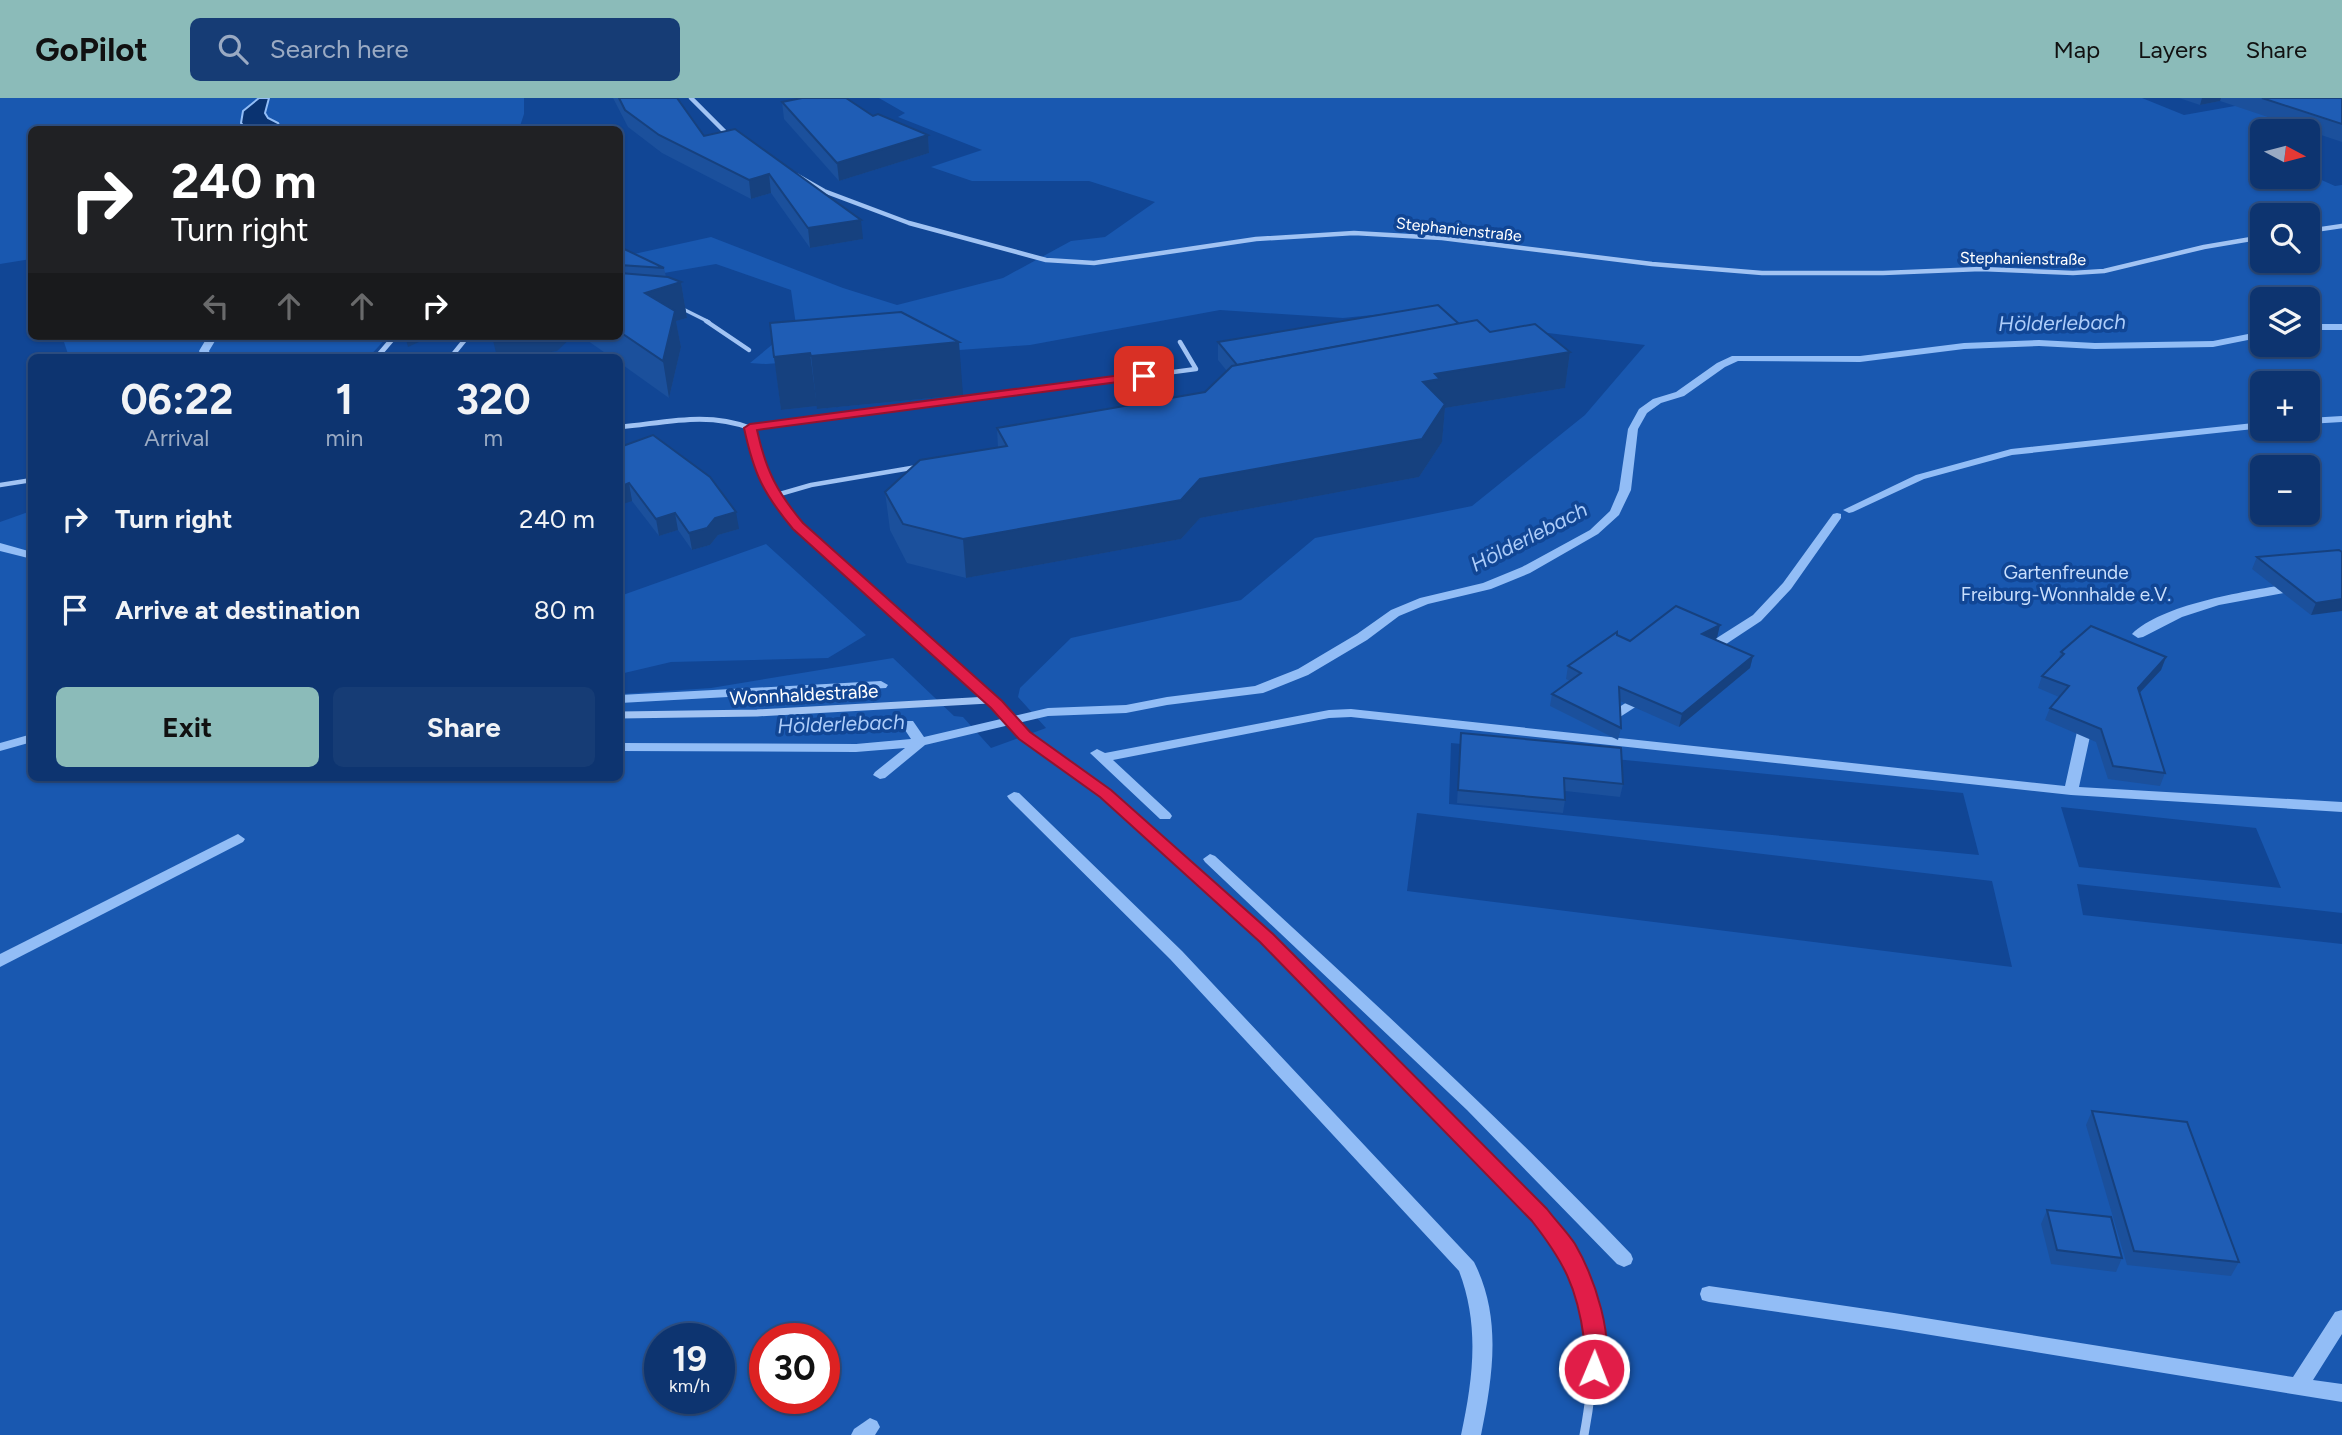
<!DOCTYPE html>
<html lang="en">
<head>
<meta charset="utf-8">
<style>
	body { margin:0; font-family:Figtree,sans-serif; background:#163c75; color:#f1f3f6; height:100vh; display:flex; flex-direction:column; font-size:26px; white-space:nowrap }
	* { box-sizing:border-box; margin:0 }
	p { font-size:23px; color:#9aaac3 }
	.icon { flex:none; width:38px; height:38px; fill:none; stroke:currentColor; stroke-width:2; stroke-linecap:round; stroke-linejoin:round }
	.map { position:relative; flex:1; overflow:hidden }
	.sheet { position:absolute; left:28px; top:256px; width:595px; height:427px; display:flex; flex-direction:column; background:#0d3470; border-radius:10px; box-shadow:0 2px 5px #0004,0 0 0 2px #2d4f83 }
	.sheet>* { flex:none }
	.top-card { position:absolute; left:28px; top:28px; width:595px; height:214px; border-radius:10px; box-shadow:0 2px 5px #0004,0 0 0 2px #2d4f83; background:#202124; color:#fff; overflow:hidden }
	.needle { width:46px; rotate:97deg }
	.controls { position:absolute; left:2250px; top:21px; display:grid; gap:14px }
	.controls a { display:grid; place-items:center; width:70px; height:70px; border-radius:10px; background:#0d3470; box-shadow:0 2px 5px #0004,0 0 0 2px #2d4f83; font-size:35px }
	.speed { position:absolute; left:644px; top:1225px; display:flex; gap:14px; font-size:35px; font-weight:700; text-align:center }
	.speed>* { display:grid; place-content:center; width:91px; height:91px; border-radius:50%; background:#0d3470; box-shadow:0 2px 5px #0004,0 0 0 2px #2d4f83; line-height:1 }
	.speed small { font-size:18px; font-weight:400 }
	.speed .limit { border:10px solid #d22; background:#fff; color:#111 }
	.pin { position:absolute; display:grid; place-items:center; width:60px; height:60px; color:#fff; margin:-30px; border-radius:14px; box-shadow:0 4px 10px #0006 }
	.me { position:absolute; width:77px; margin:-38px; rotate:1deg; stroke-linejoin:round; filter:drop-shadow(0 0 5px #0008) }
	.turn { display:flex; align-items:center; gap:24px; height:147px; padding:0 28px; font-size:32px }
	.turn .icon { width:91px; height:91px; stroke-width:2.5 }
	.turn b { display:block; font-size:49px; line-height:60px }
	.lanes { display:flex; align-items:center; height:66px; padding:0 28px; background:#0003; justify-content:center; gap:35px; direction:ltr }
	.lanes .off { opacity:.35 }
	.eta { display:flex; justify-content:space-evenly; align-items:center; height:119px; text-align:center }
	.eta b { font-size:42px; font-weight:700; line-height:49px }
	.cta { display:flex; gap:14px; margin-top:auto; padding:14px 28px }
	.cta a { flex:1; height:80px; border-radius:10px; background:#8bbbb9; color:#111; font-size:28px; font-weight:700; line-height:80px; text-align:center }
	.cta a+a { background:#163c75; color:#f1f3f6 }
	ul { padding:0; list-style:none }
	li { display:flex; align-items:center; gap:21px; height:91px; padding:0 28px }
	li div { flex:1 }
	li b { display:block; font-size:26px }
	li em { font-style:normal }
	header { display:flex; align-items:center; gap:42px; box-sizing:border-box; height:98px; padding:0 35px; background:#8bbbb9; color:#111 }
	header strong { font-size:33px }
	nav { display:flex; gap:38px; margin-inline-start:auto; font-size:24px }
	.search { width:490px; height:63px; background:#163c75; display:flex; align-items:center; gap:18px; box-sizing:border-box; padding:0 24px; border-radius:10px; color:#9aaac3; font-size:26px }
	.map>svg:first-child { display:block }
	.green { fill:#1958b0; fill-rule:evenodd }
	.water { fill:#0a3371; stroke:#92bdf6; stroke-width:2 }
	.lines { fill:none; stroke-linecap:round; stroke-linejoin:round }
	.stream { fill:#92bdf6; fill-rule:evenodd }
	.service-far1 { stroke:#a1c3f3; stroke-width:3.5 }
	.service { stroke:#a1c3f3; stroke-width:4.5 }
	.minor-far3 { stroke:#a1c3f3; stroke-width:4.5 }
	.minor-far2 { stroke:#a1c3f3; stroke-width:5 }
	.minor-far1 { stroke:#a1c3f3; stroke-width:7 }
	.minor { stroke:#a1c3f3; stroke-width:9 }
	.wall { fill:#1b509c }
	.shaded-wall { fill:#16417f }
	.building { fill:#1f5db5; stroke:#16417f; stroke-width:2 }
	.route { fill:#e11d48; stroke:#92132f; stroke-width:2 }
	.labels { text-anchor:middle; stroke-width:7; stroke-linejoin:round; paint-order:stroke }
	.far-street-label { font-size:16px; fill:#fff; stroke:#114695 }
	.park-label { font-size:19px; fill:#c9dffd; stroke:#114695 }
	.street-label { font-size:19px; fill:#fff; stroke:#114695 }
	.water-label { font-size:21px; font-style:italic; fill:#adcdfa; stroke:#114695 }
</style>
</head>
<body>
<header>
<strong>GoPilot</strong>
<div class="search"><svg class="icon" aria-label="search" viewBox="0 0 24 24"><circle cx="10" cy="10" r="6"/><path d="M15 15l6 6"/></svg>Search here</div>
<nav><a>Map</a><a>Layers</a><a>Share</a></nav>
</header>
<div class="map">
<svg width="2342" height="1337" viewBox="0 0 2342 1337">
	<rect width="100%" height="100%" fill="#114695"/>
	<g class="green">
		<path d="M0 0H259L250 6 246 31 32 32 31 161 0 166Z"/>
		<path d="M269 0H524V16L519 31H281L278 25 268 20 265 15Z"/>
		<path d="M879 0H2142L2184 17 2280 0 2342 26 2308 33H2263V79H2308V76L2335 88 2342 87V815L2077 786 2083 817 2342 846V1337H0V424L31 413 32 679H620V596L711 590 893 560 954 618 963 619 991 650 1046 630 1018 599 1020 590 1071 540 1241 502 1315 440 1472 408 1585 317 1645 247 1515 231 1462 239 1432 211 1343 220 1220 212 1030 247 766 266 750 265 796 227 791 192 716 166 641 179 625 158 711 139 843 190 897 207 1003 180 1071 143 1105 139 1155 104 1089 83H972L931 69 982 52 898 19 905 15ZM2263 117H2308V163H2263ZM2263 201H2308V247H2263ZM2263 285H2308V331H2263ZM2263 369H2308V415H2263ZM1451 645 1963 695 1979 757 1449 706ZM2061 709 2256 730 2281 790 2079 769ZM1417 715 1992 783 2012 869 1407 793ZM660 1241H719V1300H660ZM765 1241H824V1300H765Z"/>
		<path d="M62 238H388L369 259H69Z"/>
		<path d="M766 446 866 537 828 560 671 564 620 576V498Z"/>
	</g>
	<path class="water" d="M259 0H269L265 15 268 20 278 25 281 31H246L241 25 243 13Z"/>
	<g class="lines">
		<g class="stream">
			<rect x="2308" y="226" width="34" height="6"/>
			<path d="M2263 233V239L2213 249 2095 251 2039 248 1964 251 1860 264 1738 263 1725 269 1684 298 1661 305 1647 315 1638 331 1631 392 1619 417 1598 436 1530 475 1491 491 1428 506 1399 518 1367 542 1308 577 1263 595 1167 607 1126 615 1048 618 925 647 885 680 880 681 873 677 875 674 905 650 856 654 620 653V645L856 646 911 641 901 626 903 623H913L924 639 1048 610 1126 607 1167 599 1255 588 1298 571 1357 536 1391 512 1420 500 1483 485 1522 469 1590 432 1610 413 1619 392 1628 331 1639 311 1653 301 1676 294 1717 265 1732 258H1860L1964 245 2039 242 2095 245 2213 243Z"/>
			<path d="M208 238H218L209 253 212 259H202L199 253Z"/>
			<path d="M2342 318V324L2308 326V320Z"/>
			<path d="M2263 324V330L2012 357 1924 381 1853 414 1849 415 1843 412 1916 377 2011 351Z"/>
			<path d="M1837 415 1841 416V420L1791 491 1761 523 1711 556H1701L1700 553 1701 550 1753 517 1783 485 1833 416Z"/>
			<path d="M0 445 32 454V461L0 453Z"/>
			<path d="M2296 485 2302 489 2300 492 2219 507 2182 519 2143 539 2138 540 2132 536C2163 505 2253 492 2296 485Z"/>
			<path d="M881 583 888 587 886 590 620 605V597Z"/>
			<path d="M1643 594 1648 595 1650 598 1648 601 1609 626H1599L1597 623Z"/>
			<path d="M1351 611 2065 688 2080 620 2087 616 2094 620 2079 689 2342 704V714L2071 697 1351 619 1329 620 1113 662 1170 715 1172 718 1170 721H1160L1090 655 1097 651 1105 655 1329 612Z"/>
			<path d="M32 636V644L0 653V645Z"/>
			<path d="M1014 694 1019 695 1182 853 1474 1164C1502 1219 1493 1278 1481 1337H1461C1473 1281 1480 1228 1459 1173L1170 861 1009 701 1007 698Z"/>
			<path d="M238 736 245 741 243 744 0 869V856Z"/>
			<path d="M1210 756 1215 758C1356 888 1498 1017 1631 1156L1633 1161 1631 1166 1624 1169 1617 1166 1467 1012 1205 764 1203 761Z"/>
			<path d="M1709 1188 1894 1215 2293 1279 2335 1214 2342 1212V1236L2313 1282 2342 1286V1304L1894 1231 1709 1204 1702 1202 1700 1196 1702 1190Z"/>
			<path d="M870 1320 877 1323 880 1329 875 1337H851L854 1331Z"/>
		</g>
		<path class="service-far1" d="M681 210 709 224"/>
		<g class="service">
			<path d="M706 223 749 252"/>
			<path d="M451 259 468 238"/>
			<path d="M750 330 1196 271 1180 244"/>
			<path d="M0 387 32 382"/>
			<path d="M773 398 811 387 917 369"/>
		</g>
		<g class="minor-far3">
			<path d="M691 0 731 40"/>
			<path d="M796 77 824 93 909 125 1046 162 1094 165 1256 141 1354 135 1442 140 1652 166 1762 175H1883L1981 171 2073 175 2104 173 2204 149 2263 139"/>
			<path d="M2308 133 2342 128"/>
		</g>
		<g class="minor-far2">
			<path d="M377 259 395 238"/>
			<path d="M620 329C664 325 707 313 750 330 759 368 773 397 798 428L888 509"/>
		</g>
		<g class="minor-far1">
			<path d="M886 508 996 607 1024 637 1106 695 1266 840 1299 873"/>
			<path d="M620 617 757 615 989 602"/>
		</g>
		<path class="minor" d="M1297 872 1540 1117C1549 1128 1559 1139 1567 1152 1600 1210 1596 1273 1584 1337"/>
	</g>
	<g class="wall">
		<path d="M613 0H677L704 38 735 31 863 141 810 150 771 95 751 101 662 55 628 29Z"/>
		<path d="M2179 0H2342V44L2220 3 2200 7Z"/>
		<path d="M782 4 873 18 928 37 929 55 839 83 784 21Z"/>
		<path d="M620 149 664 170 666 179 681 184 687 220 676 223 681 249 669 300 620 265V259H611L581 238H620Z"/>
		<path d="M770 225 963 297 817 311V308L781 312Z"/>
		<path d="M1459 226 1570 254 1565 290 1445 310 1442 344 1419 379 1200 420 1181 441 966 480 907 465 890 432 885 394 998 350 997 330 1205 294 1227 273 1218 262V244Z"/>
		<path d="M620 349 739 431 718 437 710 447 692 452 678 432 659 438 632 403Z"/>
		<path d="M2342 454 2311 517 2252 471 2257 459Z"/>
		<path d="M1617 537 1630 543 1717 540 1714 541 1753 558 1750 570 1679 629 1620 603 1621 630 1618 642 1550 608 1552 596 1570 583 1566 581 1568 568Z"/>
		<path d="M2061 554 2166 559 2161 572 2139 595 2165 675 2160 688 2108 681 2096 644 2045 622 2050 610 2059 599 2038 590 2042 578 2058 562Z"/>
		<path d="M1461 635 1623 686 1620 699 1565 693V702L1563 715 1457 705Z"/>
		<path d="M2092 1013 2239 1164 2231 1178 2127 1167 2086 1027Z"/>
		<path d="M2047 1112 2122 1160 2116 1174 2051 1166 2041 1126Z"/>
	</g>
	<g class="shaded-wall">
		<path d="M2202 0H2221L2220 3 2200 7Z"/>
		<path d="M928 37 929 55 839 83 837 65Z"/>
		<path d="M769 76 771 95 751 101 749 82Z"/>
		<path d="M861 122 863 141 810 150 808 130Z"/>
		<path d="M681 184 687 220 676 223 681 249 669 300 663 263 645 195Z"/>
		<path d="M405 238H432L408 249Z"/>
		<path d="M492 238H573L557 253 520 259H497Z"/>
		<path d="M959 244 963 297 817 311 811 258Z"/>
		<path d="M1570 254 1565 290 1445 310 1442 344 1419 379 1200 420 1181 441 966 480 963 441 1200 381 1423 284 1435 276Z"/>
		<path d="M810 255 817 308 781 312 774 259Z"/>
		<path d="M629 385 632 403 620 407V389Z"/>
		<path d="M736 414 739 431 718 437 710 447 692 452 689 435 715 420Z"/>
		<path d="M675 415 678 432 659 438 656 421Z"/>
		<path d="M2342 501V513L2311 517 2316 505Z"/>
		<path d="M1720 527 1717 540 1700 549 1702 536Z"/>
		<path d="M1753 558 1750 570 1679 629 1682 616Z"/>
		<path d="M2166 559 2161 572 2133 602 2138 590Z"/>
	</g>
	<g class="building">
		<path d="M619 0H677L704 38 735 31 861 122 808 130 769 76 749 82 659 37 625 12Z"/>
		<path d="M802 0H846L873 18 878 16 928 37 837 65 782 4Z"/>
		<path d="M2262 0H2342V26Z"/>
		<path d="M620 149 664 170 620 167Z"/>
		<path d="M620 175 668 179 681 184 645 195 675 213 663 263 620 234Z"/>
		<path d="M1438 207 1459 226 1237 267 1218 244Z"/>
		<path d="M901 214 959 244 811 258 810 255 774 259 770 225Z"/>
		<path d="M1477 222 1490 234 1535 226 1570 254 1435 276 1440 281 1423 284 1445 306 1422 341 1200 381 1181 402 963 441 903 426 885 394 920 362 1007 348 997 330 1205 294 1232 268Z"/>
		<path d="M653 337 710 379 736 414 715 420 707 430 689 435 675 415 656 421 629 385 620 389V349Z"/>
		<path d="M2339 452 2342 454V501L2316 505 2257 459Z"/>
		<path d="M1676 508 1720 527 1702 536 1753 558 1682 616 1619 589 1621 630 1552 596 1581 575 1568 568 1617 534V537L1630 543Z"/>
		<path d="M2091 528 2166 559 2138 590 2165 675 2113 668 2101 631 2050 610 2069 588 2042 578 2064 556 2061 554Z"/>
		<path d="M1461 635 1621 650 1623 686 1564 680 1565 702 1458 692Z"/>
		<path d="M2092 1013 2187 1024 2239 1164 2134 1153Z"/>
		<path d="M2047 1112 2111 1119 2122 1160 2057 1152Z"/>
	</g>
	<path class="route" d="M1144 274 1148 275V280L757 332C766 373 777 394 803 425L1002 603 1030 634 1111 692 1273 836 1547 1111C1556 1123 1567 1134 1575 1146 1593 1177 1618 1244 1601 1278L1594 1281 1586 1278C1580 1266 1586 1253 1584 1241 1577 1189 1564 1164 1532 1123L1260 844 1100 699 1019 641 991 610 793 431C763 395 754 376 744 330L750 326Z"/>
	<g class="labels">
		<g class="far-street-label">
			<text transform="translate(1459 131) rotate(6)" y="6">Stephanienstraße</text>
			<text transform="translate(2023 160) rotate(1)" y="6">Stephanienstraße</text>
		</g>
		<g class="park-label">
			<text x="2066" y="481">Gartenfreunde<tspan x="2066" dy="22">Freiburg-Wonnhalde e.V.</tspan></text>
		</g>
		<g class="street-label">
			<text transform="translate(804 596) rotate(-3)" y="7">Wonnhaldestraße</text>
		</g>
		<g class="water-label">
			<text transform="translate(2062 225) rotate(-1)" y="7">Hölderlebach</text>
			<text transform="translate(1529 439) rotate(-27)" y="7">Hölderlebach</text>
			<text transform="translate(841 626) rotate(-2)" y="7">Hölderlebach</text>
		</g>
	</g>
</svg>
<div class="controls">
<a><svg class="needle" viewBox="-14 -14 28 28"><path d="M0-13l5 13h-10z" fill="#e53935"/><path d="M0 13l5-13h-10z" fill="#9aaac3"/></svg></a>
<a><svg class="icon" aria-label="search" viewBox="0 0 24 24"><circle cx="10" cy="10" r="6"/><path d="M15 15l6 6"/></svg></a>
<a><svg class="icon" aria-label="layers" viewBox="0 0 24 24"><path d="M12 4l9 5-9 5-9-5zM3 14l9 5 9-5"/></svg></a>
<a>+</a>
<a>−</a>
</div>
<div class="speed"><div>19<small>km/h</small></div><div class="limit">30</div></div>
<div class="pin" style="left:1144px;top:278px;background:#d93025"><svg class="icon" aria-label="arrive" viewBox="0 0 24 24"><path d="M6 21V4h12l-3 4 3 4H6"/></svg></div>
<svg class="me" style="left:1594px;top:1271px" viewBox="-20 -20 40 40"><circle r="17" fill="#e11d48" stroke="#fff" stroke-width="3"/><path d="M0-11L8 9 0 5-8 9z" fill="#fff"/></svg>
<div class="top-card">
<div class="turn"><svg class="icon" aria-label="right" viewBox="0 0 24 24"><path d="M7 20v-9h11M14 6l5 5-5 5"/></svg><div><b>240 m</b>Turn right</div></div>
<div class="lanes"><svg class="icon off" aria-label="left" viewBox="0 0 24 24"><path d="M17 20v-9H6M10 6l-5 5 5 5"/></svg><svg class="icon off" aria-label="ahead" viewBox="0 0 24 24"><path d="M12 20V5M6 11l6-6 6 6"/></svg><svg class="icon off" aria-label="ahead" viewBox="0 0 24 24"><path d="M12 20V5M6 11l6-6 6 6"/></svg><svg class="icon" aria-label="right" viewBox="0 0 24 24"><path d="M7 20v-9h11M14 6l5 5-5 5"/></svg></div>
</div>
<section class="sheet">
<div class="eta">
<div><b>06:22</b><p>Arrival</p></div>
<div><b>1</b><p>min</p></div>
<div><b>320</b><p>m</p></div>
</div>
<ul>
<li><svg class="icon" aria-label="right" viewBox="0 0 24 24"><path d="M7 20v-9h11M14 6l5 5-5 5"/></svg><div><b>Turn right</b></div><em>240 m</em></li>
<li><svg class="icon" aria-label="arrive" viewBox="0 0 24 24"><path d="M6 21V4h12l-3 4 3 4H6"/></svg><div><b>Arrive at destination</b></div><em>80 m</em></li>
</ul>
<div class="cta"><a>Exit</a><a>Share</a></div>
</section>
</div>
</body>
</html>
